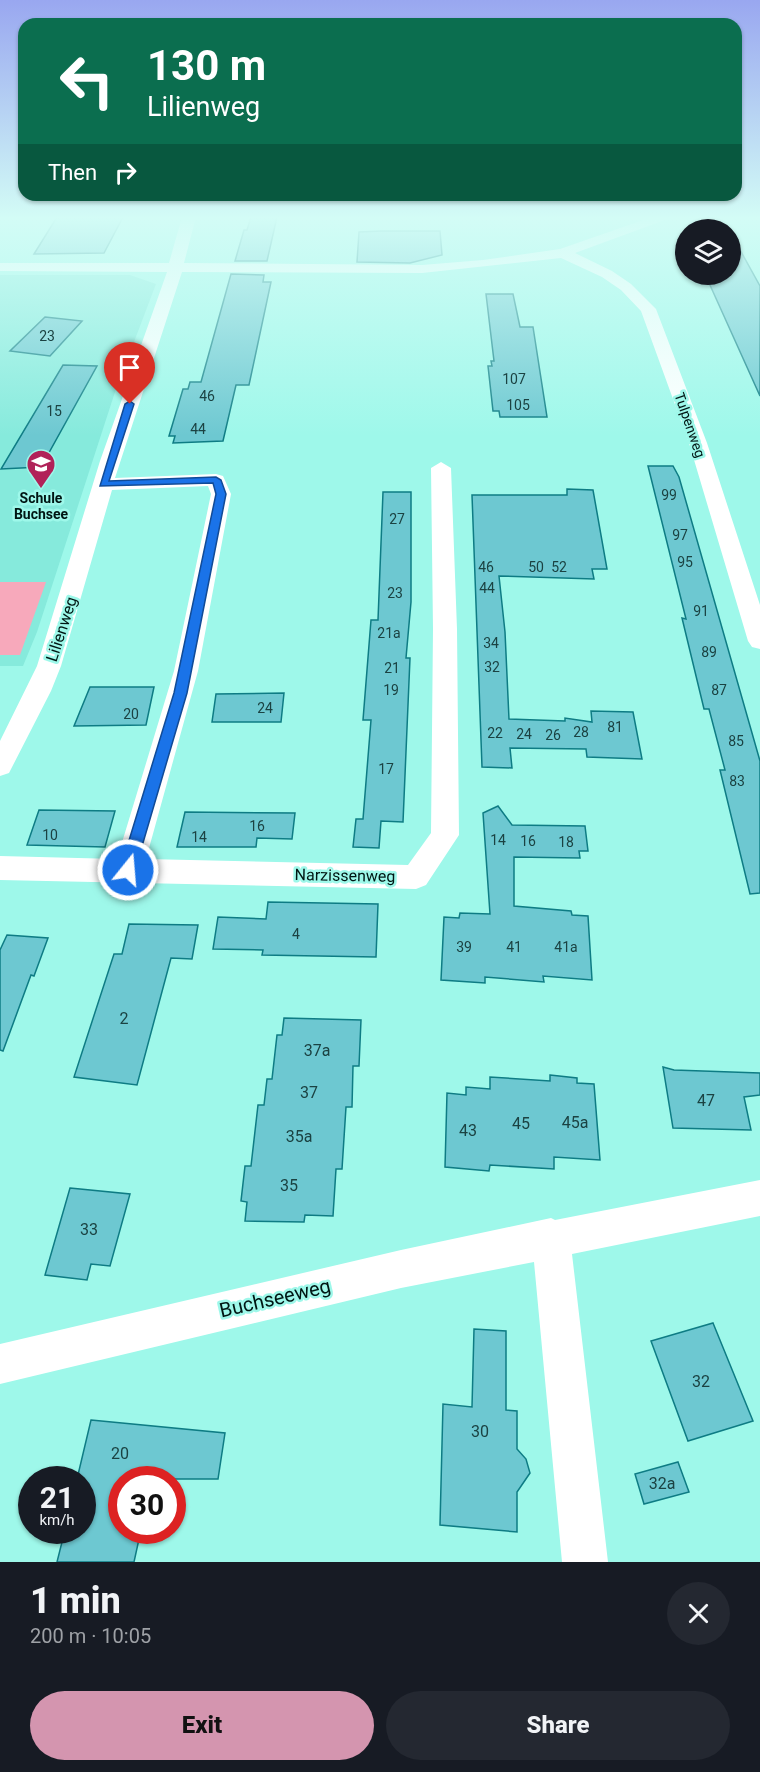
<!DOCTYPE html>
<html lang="en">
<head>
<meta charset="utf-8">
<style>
	body { margin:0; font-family:Roboto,sans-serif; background:#242831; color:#f1f3f6; height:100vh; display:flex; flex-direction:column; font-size:22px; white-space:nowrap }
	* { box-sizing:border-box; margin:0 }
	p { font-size:20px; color:#9ea1a6 }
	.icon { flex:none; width:33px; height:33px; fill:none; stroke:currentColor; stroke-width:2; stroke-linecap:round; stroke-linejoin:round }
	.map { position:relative; height:1562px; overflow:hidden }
	.panel { display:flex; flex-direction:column; background:#171b24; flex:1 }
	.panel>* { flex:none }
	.guide { position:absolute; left:18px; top:18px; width:724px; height:183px; border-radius:18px; box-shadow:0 2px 4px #0004; background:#0b6e4f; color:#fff; overflow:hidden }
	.tools { position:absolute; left:675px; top:219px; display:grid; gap:12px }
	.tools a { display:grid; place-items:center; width:66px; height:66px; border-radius:50%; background:#171b24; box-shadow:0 2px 4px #0004; font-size:30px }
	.speed { position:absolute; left:18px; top:1466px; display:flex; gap:12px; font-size:30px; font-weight:700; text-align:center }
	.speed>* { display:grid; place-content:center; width:78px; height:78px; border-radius:50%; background:#171b24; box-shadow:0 2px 4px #0004; line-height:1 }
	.speed small { font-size:15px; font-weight:400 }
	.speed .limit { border:9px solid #d22; background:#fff; color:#111 }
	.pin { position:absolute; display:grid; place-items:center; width:51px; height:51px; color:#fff; margin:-62px -26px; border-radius:50% 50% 50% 0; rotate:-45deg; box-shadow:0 0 6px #0007 }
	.pin .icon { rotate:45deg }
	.me { position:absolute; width:66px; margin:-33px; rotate:17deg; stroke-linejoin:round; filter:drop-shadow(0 0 4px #0008) }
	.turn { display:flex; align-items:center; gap:21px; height:126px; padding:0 30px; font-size:27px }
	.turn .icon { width:78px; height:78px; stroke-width:2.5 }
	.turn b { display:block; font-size:42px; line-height:51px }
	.then { display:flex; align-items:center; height:57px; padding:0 30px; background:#0003; gap:12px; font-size:22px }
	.round { display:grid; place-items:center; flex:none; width:63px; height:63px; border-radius:32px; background:#242831 }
	.overview { display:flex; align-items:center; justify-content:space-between; height:102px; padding:0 30px }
	h1 { font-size:36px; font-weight:800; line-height:45px }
	.button { display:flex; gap:12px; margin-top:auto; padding:12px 30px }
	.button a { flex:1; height:69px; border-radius:36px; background:#d495af; color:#111; font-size:24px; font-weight:800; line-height:69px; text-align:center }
	.button a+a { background:#242831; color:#f1f3f6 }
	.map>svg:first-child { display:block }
	.built { fill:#86eadc }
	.green { fill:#f7a9bb }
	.building { fill:#6dc8d1; stroke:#0e7c84; stroke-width:1.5 }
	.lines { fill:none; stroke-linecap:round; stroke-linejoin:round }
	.minor { fill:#fff; fill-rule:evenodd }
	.route { fill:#1a73e8; stroke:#114b97; stroke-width:1.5 }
	.labels { text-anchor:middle; stroke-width:5; stroke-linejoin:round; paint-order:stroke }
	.number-label { font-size:14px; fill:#1b4242 }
	.far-street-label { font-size:14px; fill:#001613; stroke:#9ef8ea }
	.far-poi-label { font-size:14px; font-weight:bold; fill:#001613; stroke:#9ef8ea }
	.street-label { font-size:16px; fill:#001613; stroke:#9ef8ea }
	.near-number-label { font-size:16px; fill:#1b4242 }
	.near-street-label { font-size:20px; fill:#001613; stroke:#9ef8ea }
</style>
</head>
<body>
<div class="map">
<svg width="760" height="1562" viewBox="0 0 760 1562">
	<rect width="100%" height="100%" fill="#9ef8ea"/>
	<path class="built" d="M0 275H130L156 284 115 392 37 632 23 666H0Z"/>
	<path class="green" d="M0 582H46L20 655H0Z"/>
	<g class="building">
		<path d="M57 217H123L104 253 34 254Z"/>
		<path d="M251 217H277L267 261H235L244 230H247Z"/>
		<path d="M381 231H440L442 255 410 263 357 262 359 232Z"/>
		<path d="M730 248H739L760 286V396L705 274H730Z"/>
		<path d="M231 274 264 275 263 282H271L249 385H236L223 441 173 443 175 436H169L183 389H188L190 382H201Z"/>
		<path d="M486 294H513L520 327H533L547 417H500L499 411H493L488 366H492L491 361H494Z"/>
		<path d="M45 317 82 321 50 356 10 351Z"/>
		<path d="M63 365 97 366 41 467 1 469Z"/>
		<path d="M648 466H673L679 477 760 761V893L750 894 720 770H725L709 709H704L682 618 686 619Z"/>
		<path d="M567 489 593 490 607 569H592L594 579 499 576 505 632 509 719 565 721V718L592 722 591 711 633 712 642 759 587 757 586 749 510 748 512 768 482 767 472 495H567Z"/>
		<path d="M383 492H411V602L406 658H410L403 822 381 821 379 848 353 847 356 819H363L371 720H363L371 620H378Z"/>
		<path d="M90 687H154L146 725 74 726Z"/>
		<path d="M284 693 281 722H212L216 694Z"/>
		<path d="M498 806 512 825 585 826 588 851H579L580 858 514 857V906L571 911 572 915 588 916 592 980 543 976 544 982 485 977V983L441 980 444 917 459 918 460 913 490 914 483 813Z"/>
		<path d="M39 810 115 811 105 847 27 845Z"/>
		<path d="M185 812 295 813 292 839 257 838 256 847H177Z"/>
		<path d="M268 902 378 904 376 957 262 955 263 950 213 949 218 917 266 919Z"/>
		<path d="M129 924 198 925 192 959 171 958 137 1085 74 1077 114 954H122Z"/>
		<path d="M7 935 48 938 34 976 31 975 3 1051 0 1050V950Z"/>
		<path d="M284 1018 361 1020 359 1066H353L352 1107H346L342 1169H336L333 1216 305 1215 304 1222 245 1221 247 1202 241 1201 245 1166H251L258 1105H264L267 1079H272L277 1035H282Z"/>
		<path d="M663 1067 674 1070 760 1073V1095L744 1097 751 1130 673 1128Z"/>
		<path d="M550 1075 577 1078V1083L594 1084 600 1160 554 1157V1169L490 1165 489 1171 445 1167 447 1093 466 1095V1087L490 1089V1077L550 1081Z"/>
		<path d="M70 1188 130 1194 110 1266 91 1264 87 1280 45 1275Z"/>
		<path d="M713 1323 753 1421 688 1441 651 1341Z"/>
		<path d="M474 1329 506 1331V1410L517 1411V1449L526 1459 530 1473 517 1492V1532L440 1525 443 1404 472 1407Z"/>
		<path d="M91 1420 225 1433 218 1479H122V1530H141L134 1562H57L65 1530H82V1479H77Z"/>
		<path d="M678 1462 689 1492 644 1504 635 1474Z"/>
	</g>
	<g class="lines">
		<g class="minor">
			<path d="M182 217H196L184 263 422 265 483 260 560 249 652 217H673L575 253 612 271 631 284 656 309 707 443 760 605V649L752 647 748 641 689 443 641 311 621 290 602 277 561 258 422 273 182 272 115 478 216 474 223 476 231 494 198 671 146 859 408 865 431 833 433 629 431 468 441 462 451 468 457 629 459 835 426 885 416 889 0 880V856L117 859 174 671 211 494 208 486 112 490 61 666 51 691 9 773 0 776V741L37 666 100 461 167 272 0 271V263H169Z"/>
			<path d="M760 1180V1216L572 1254 608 1562H562L534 1262 401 1288 0 1384V1344L401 1250 551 1218 555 1220Z"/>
		</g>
	</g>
	<linearGradient id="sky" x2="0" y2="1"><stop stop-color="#99a7f0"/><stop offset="0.5" stop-color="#d3fcf6"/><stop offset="1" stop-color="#d3fcf6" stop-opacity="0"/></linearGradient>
	<rect width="760" height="436" fill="url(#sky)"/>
	<path class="route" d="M130 401 134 404 109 481 216 477 221 480 226 494 187 693 135 870 128 876 120 870 174 693 216 494 213 483 100 486 125 404Z"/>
	<defs>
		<g id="school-pin" transform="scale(1.5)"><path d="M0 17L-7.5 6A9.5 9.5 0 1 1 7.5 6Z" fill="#b12259" stroke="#9ef8ea"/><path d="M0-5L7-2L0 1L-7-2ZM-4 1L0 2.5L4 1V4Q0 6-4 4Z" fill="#fff"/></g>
	</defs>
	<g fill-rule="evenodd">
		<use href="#school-pin" x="41" y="464"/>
	</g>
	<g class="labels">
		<g class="number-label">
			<text x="47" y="341">23</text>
			<text x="514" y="384">107</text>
			<text x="207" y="401">46</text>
			<text x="518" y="410">105</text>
			<text x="54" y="416">15</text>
			<text x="198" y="434">44</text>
			<text x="669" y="500">99</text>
			<text x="397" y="524">27</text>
			<text x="680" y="540">97</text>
			<text x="685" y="567">95</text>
			<text x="486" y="572">46</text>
			<text x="536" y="572">50</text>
			<text x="559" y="572">52</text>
			<text x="487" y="593">44</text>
			<text x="395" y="598">23</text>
			<text x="701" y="616">91</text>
			<text x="389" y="638">21a</text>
			<text x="491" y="648">34</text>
			<text x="709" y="657">89</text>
			<text x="492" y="672">32</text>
			<text x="392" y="673">21</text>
			<text x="391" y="695">19</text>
			<text x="719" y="695">87</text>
			<text x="265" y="713">24</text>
			<text x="131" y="719">20</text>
			<text x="615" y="732">81</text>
			<text x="581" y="737">28</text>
			<text x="495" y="738">22</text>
			<text x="524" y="739">24</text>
			<text x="553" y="740">26</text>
			<text x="736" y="746">85</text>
			<text x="386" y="774">17</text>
			<text x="737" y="786">83</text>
			<text x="257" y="831">16</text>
			<text x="50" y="840">10</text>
			<text x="199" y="842">14</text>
			<text x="498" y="845">14</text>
			<text x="528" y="846">16</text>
			<text x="566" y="847">18</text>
			<text x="296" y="939">4</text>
			<text x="464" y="952">39</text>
			<text x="514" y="952">41</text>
			<text x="566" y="952">41a</text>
		</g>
		<g class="far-street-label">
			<text transform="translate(690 425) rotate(71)" y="5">Tulpenweg</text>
		</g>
		<g class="far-poi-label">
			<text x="41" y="503">Schule<tspan x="41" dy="16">Buchsee</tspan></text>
		</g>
		<g class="street-label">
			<text transform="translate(61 629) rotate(-72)" y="6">Lilienweg</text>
			<text transform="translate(345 875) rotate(1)" y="6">Narzissenweg</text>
		</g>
		<g class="near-number-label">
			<text x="124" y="1024">2</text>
			<text x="317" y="1056">37a</text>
			<text x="309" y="1098">37</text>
			<text x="706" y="1106">47</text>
			<text x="575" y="1128">45a</text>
			<text x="521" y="1129">45</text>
			<text x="468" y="1136">43</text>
			<text x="299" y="1142">35a</text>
			<text x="289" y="1191">35</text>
			<text x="89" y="1235">33</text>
			<text x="701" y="1387">32</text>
			<text x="480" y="1437">30</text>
			<text x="120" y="1459">20</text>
			<text x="662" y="1489">32a</text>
		</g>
		<g class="near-street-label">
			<text transform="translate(275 1298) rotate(-13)" y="7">Buchseeweg</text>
		</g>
	</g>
</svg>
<div class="tools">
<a><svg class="icon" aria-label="layers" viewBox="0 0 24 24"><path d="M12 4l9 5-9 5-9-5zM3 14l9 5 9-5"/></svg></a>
</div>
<div class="speed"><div>21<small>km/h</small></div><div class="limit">30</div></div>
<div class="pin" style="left:130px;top:404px;background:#d93025"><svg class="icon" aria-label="arrive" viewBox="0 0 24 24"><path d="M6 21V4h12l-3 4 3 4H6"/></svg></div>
<svg class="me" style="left:128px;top:870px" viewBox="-20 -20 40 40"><circle r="17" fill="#1a73e8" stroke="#fff" stroke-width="3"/><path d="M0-11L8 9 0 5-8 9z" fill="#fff"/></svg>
<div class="guide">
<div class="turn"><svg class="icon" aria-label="left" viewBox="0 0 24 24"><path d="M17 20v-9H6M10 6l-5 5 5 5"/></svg><div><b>130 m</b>Lilienweg</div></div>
<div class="then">Then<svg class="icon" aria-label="right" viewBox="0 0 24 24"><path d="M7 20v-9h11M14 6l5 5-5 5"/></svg></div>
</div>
</div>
<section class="panel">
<div class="overview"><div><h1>1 min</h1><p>200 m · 10:05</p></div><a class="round"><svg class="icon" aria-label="close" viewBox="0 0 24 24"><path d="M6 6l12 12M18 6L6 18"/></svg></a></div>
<div class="button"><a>Exit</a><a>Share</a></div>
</section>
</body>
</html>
